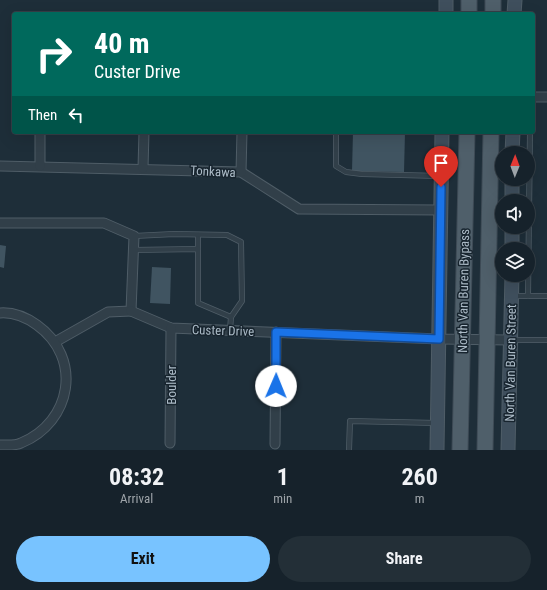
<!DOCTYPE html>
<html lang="en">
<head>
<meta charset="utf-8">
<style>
	body { margin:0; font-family:"Roboto Condensed",sans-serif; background:#232f37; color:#f1f3f6; height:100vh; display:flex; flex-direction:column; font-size:15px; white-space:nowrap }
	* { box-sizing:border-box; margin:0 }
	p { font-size:13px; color:#9ea4a9 }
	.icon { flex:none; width:22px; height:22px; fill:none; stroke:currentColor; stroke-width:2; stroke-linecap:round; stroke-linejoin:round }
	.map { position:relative; height:450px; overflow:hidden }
	.sheet { display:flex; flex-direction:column; background:#16222b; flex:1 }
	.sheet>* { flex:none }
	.top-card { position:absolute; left:12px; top:12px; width:523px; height:122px; border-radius:4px; box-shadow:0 4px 16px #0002,0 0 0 1px #353f47; background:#00695c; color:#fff; overflow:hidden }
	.needle { width:26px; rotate:1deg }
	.tools { position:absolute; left:495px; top:146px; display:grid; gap:8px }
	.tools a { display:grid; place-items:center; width:40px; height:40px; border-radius:50%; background:#16222b; box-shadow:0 4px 16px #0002,0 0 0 1px #353f47; font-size:20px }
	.pin { position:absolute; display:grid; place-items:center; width:34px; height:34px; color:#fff; margin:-41px -17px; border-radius:50% 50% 50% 0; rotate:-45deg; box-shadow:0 0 4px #0007 }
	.pin .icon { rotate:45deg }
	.me { position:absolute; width:44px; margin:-22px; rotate:1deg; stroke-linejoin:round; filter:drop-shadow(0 0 3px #0008) }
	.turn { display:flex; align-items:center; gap:14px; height:84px; padding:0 16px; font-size:18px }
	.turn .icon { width:52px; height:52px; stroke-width:2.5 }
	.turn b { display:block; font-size:28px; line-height:34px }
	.then { display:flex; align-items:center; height:38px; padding:0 16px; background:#0003; gap:8px; font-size:15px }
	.eta { display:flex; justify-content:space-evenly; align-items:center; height:68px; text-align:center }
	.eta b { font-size:24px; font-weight:700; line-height:28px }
	.action { display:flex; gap:8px; margin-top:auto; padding:8px 16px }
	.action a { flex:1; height:46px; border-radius:24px; background:#78c3ff; color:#111; font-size:16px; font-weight:700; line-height:46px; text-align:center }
	.action a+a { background:#232f37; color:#f1f3f6 }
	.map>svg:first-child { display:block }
	.building { fill:#405461 }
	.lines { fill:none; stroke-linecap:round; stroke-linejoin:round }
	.lane-casing { stroke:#4f5d67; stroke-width:6 }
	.street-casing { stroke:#4f5d67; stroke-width:11 }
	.secondary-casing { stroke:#4f5d67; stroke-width:15 }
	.primary-casing { stroke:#3e4b56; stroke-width:17 }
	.lane { stroke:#313f49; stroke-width:4.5 }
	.street { stroke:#313f49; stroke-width:9 }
	.secondary { stroke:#3f4f5d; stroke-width:13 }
	.primary { stroke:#4f5f6a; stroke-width:15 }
	.route-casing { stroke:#114b97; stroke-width:10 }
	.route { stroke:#1a73e8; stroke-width:7 }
	.labels { text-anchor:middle; stroke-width:3; stroke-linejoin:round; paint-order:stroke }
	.street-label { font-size:13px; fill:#abbac6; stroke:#17242e }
</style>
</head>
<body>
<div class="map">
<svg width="547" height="450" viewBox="0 0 547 450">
	<rect width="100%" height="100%" fill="#1e2e39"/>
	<g class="building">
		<path d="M353 132H405L404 172 352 171Z"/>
		<path d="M0 245 6 246 4 268 0 267Z"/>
		<path d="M152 267 171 268 170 304 150 303Z"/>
	</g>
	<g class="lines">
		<g class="lane-casing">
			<g id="lane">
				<path d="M336 132V166L346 172 362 174 440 176"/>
				<path d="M198 235V249"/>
				<path d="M134 236 174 234 227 235 241 242 242 301 231 317 230 330"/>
				<path d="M133 250 198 249V303L231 317"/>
				<path d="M513 296H547"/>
				<path d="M528 296 530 132"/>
				<path d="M513 340H547"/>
				<path d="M349 450 350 421 436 423"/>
			</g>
		</g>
		<g class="street-casing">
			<g id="street">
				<path d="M533 97H547"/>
				<path d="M0 166 241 172 299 209 440 210"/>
				<path d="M40 166V132"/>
				<path d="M143 168 144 132"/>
				<path d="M241 172 242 132"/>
				<path d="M0 223H104L134 236 131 311 108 312 55 342"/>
				<path d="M131 311 171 328 439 339 511 340"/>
				<path d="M0 313C13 312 27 318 37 325 83 358 72 422 21 443 15 446 7 445 0 445"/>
				<path d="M170 443 171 328"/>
				<path d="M275 444 276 332"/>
			</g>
		</g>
		<g class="secondary-casing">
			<g id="secondary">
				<path d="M446 14V0"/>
				<path d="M514 14 515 0"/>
				<path d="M512 153 513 132"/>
				<path d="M512 201V179"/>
				<path d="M512 249V227"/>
				<path d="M437 450 442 132"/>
				<path d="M508 450 512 275"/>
			</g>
		</g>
		<g class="primary-casing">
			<g id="primary">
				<path d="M469 14V0"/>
				<path d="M493 14V0"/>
				<path d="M460 450 467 132"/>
				<path d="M485 450 491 132"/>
			</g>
		</g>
		<use href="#lane" class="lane"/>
		<use href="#street" class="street"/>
		<use href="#secondary" class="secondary"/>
		<use href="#primary" class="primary"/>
	</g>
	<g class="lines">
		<g class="route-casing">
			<path id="route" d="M276 386V332L439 339 441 187"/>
		</g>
		<use href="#route" class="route"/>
	</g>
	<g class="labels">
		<g class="street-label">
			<text transform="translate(213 171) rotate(3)" y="5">Tonkawa</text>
			<text transform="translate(463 291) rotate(-89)" y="5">North Van Buren Bypass</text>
			<text transform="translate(223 330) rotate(2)" y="5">Custer Drive</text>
			<text transform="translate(510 363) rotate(-89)" y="5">North Van Buren Street</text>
			<text transform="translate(171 385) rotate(-90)" y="5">Boulder</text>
		</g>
	</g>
</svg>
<div class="tools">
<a><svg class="needle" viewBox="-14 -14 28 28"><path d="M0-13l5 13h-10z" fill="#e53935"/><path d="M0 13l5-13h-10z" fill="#9ea4a9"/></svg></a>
<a><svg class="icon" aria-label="sound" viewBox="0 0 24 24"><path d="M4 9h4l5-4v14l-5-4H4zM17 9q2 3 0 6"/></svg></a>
<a><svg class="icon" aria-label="layers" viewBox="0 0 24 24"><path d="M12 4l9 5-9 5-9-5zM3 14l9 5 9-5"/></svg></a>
</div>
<div class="pin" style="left:441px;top:187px;background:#d93025"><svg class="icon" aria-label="arrive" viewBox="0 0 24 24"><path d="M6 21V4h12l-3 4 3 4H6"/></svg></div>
<svg class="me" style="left:276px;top:386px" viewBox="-20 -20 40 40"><circle r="19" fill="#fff"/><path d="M0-13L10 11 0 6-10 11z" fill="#1a73e8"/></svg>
<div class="top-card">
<div class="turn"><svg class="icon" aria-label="right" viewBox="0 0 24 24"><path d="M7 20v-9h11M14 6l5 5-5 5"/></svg><div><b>40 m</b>Custer Drive</div></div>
<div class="then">Then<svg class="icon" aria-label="left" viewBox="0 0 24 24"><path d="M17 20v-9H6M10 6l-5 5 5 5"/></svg></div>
</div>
</div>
<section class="sheet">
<div class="eta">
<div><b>08:32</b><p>Arrival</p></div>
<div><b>1</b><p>min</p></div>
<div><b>260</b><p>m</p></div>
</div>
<div class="action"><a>Exit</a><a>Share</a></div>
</section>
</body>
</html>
